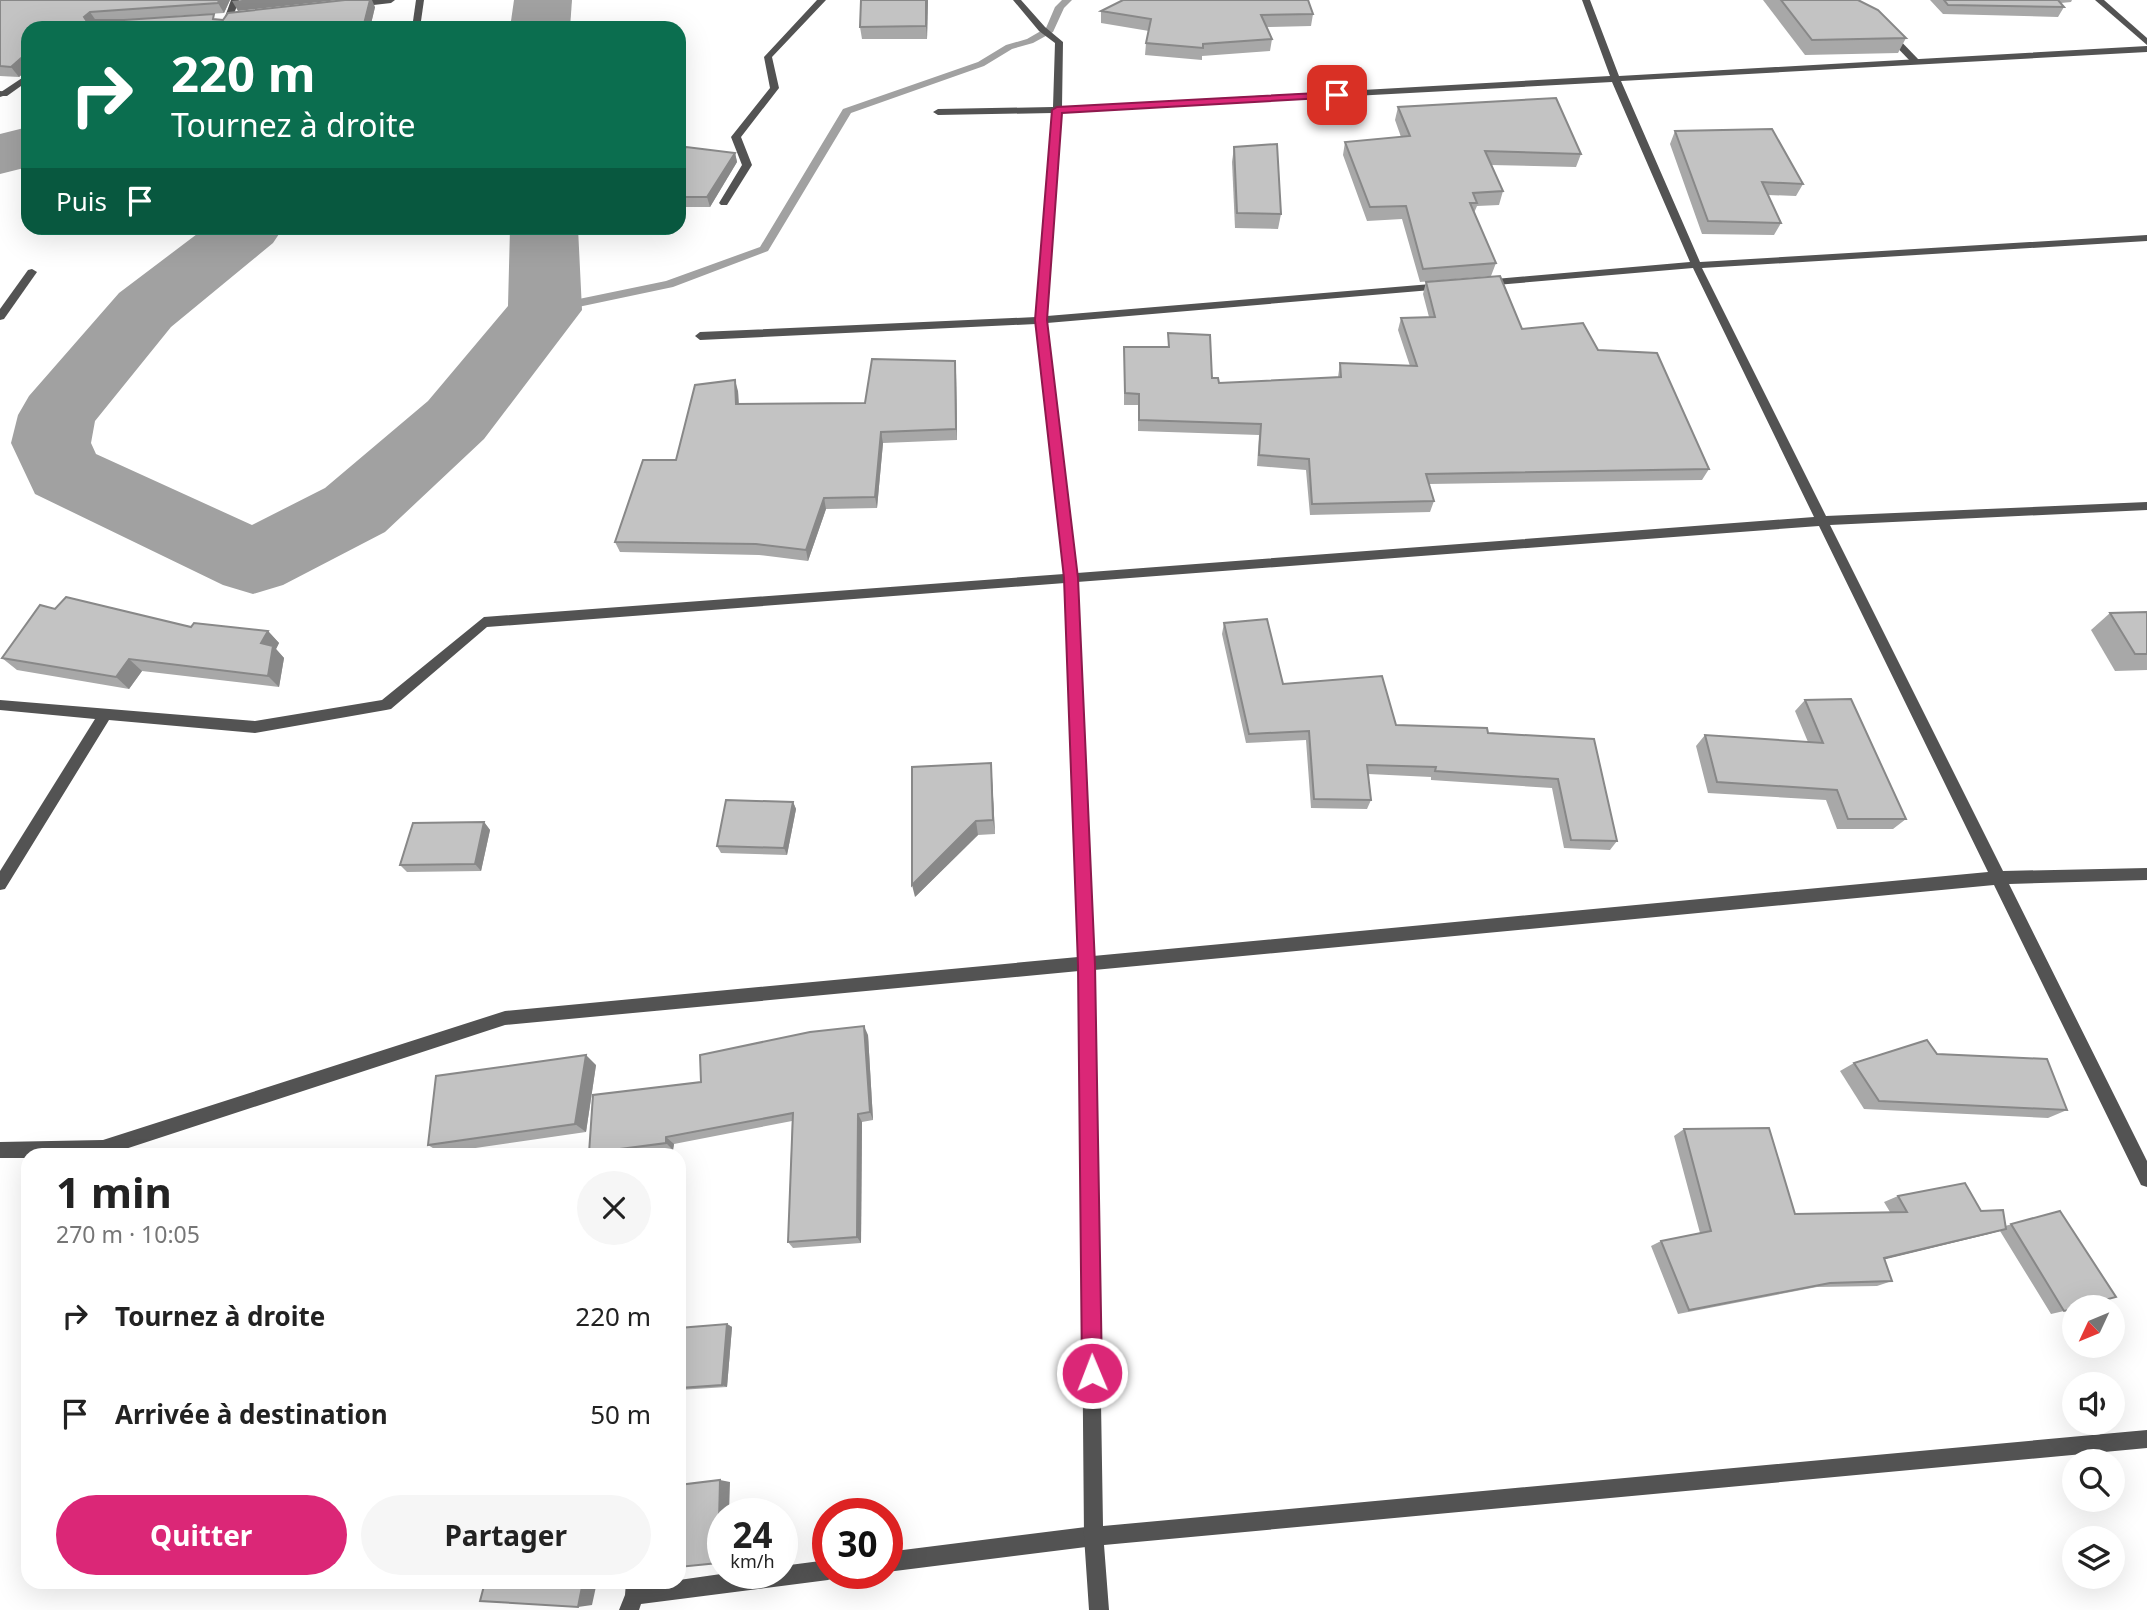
<!DOCTYPE html>
<html lang="fr">
<head>
<meta charset="utf-8">
<style>
	body { margin:0; font-family:"Noto Sans",sans-serif; background:#f6f6f6; color:#222; height:100vh; display:flex; flex-direction:column; font-size:26px; white-space:nowrap }
	* { box-sizing:border-box; margin:0 }
	p { font-size:23px; color:#767676 }
	.icon { flex:none; width:38px; height:38px; fill:none; stroke:currentColor; stroke-width:2; stroke-linecap:round; stroke-linejoin:round }
	.map { position:relative; flex:1; overflow:hidden }
	.panel { position:absolute; left:21px; top:1148px; width:665px; height:441px; display:flex; flex-direction:column; background:#fff; border-radius:21px; box-shadow:0 7px 28px #0002 }
	.panel>* { flex:none }
	.top-card { position:absolute; left:21px; top:21px; width:665px; height:214px; border-radius:21px; box-shadow:0 7px 28px #0002; background:#0b6e4f; color:#fff; overflow:hidden }
	.needle { width:46px; rotate:226deg }
	.controls { position:absolute; left:2062px; top:1295px; display:grid; gap:14px }
	.controls a { display:grid; place-items:center; width:63px; height:63px; border-radius:50%; background:#fff; box-shadow:0 7px 28px #0002; font-size:35px }
	.speed { position:absolute; left:707px; top:1498px; display:flex; gap:14px; font-size:35px; font-weight:700; text-align:center }
	.speed>* { display:grid; place-content:center; width:91px; height:91px; border-radius:50%; background:#fff; box-shadow:0 7px 28px #0002; line-height:1 }
	.speed small { font-size:18px; font-weight:400 }
	.speed .limit { border:10px solid #d22; background:#fff; color:#111 }
	.pin { position:absolute; display:grid; place-items:center; width:60px; height:60px; color:#fff; margin:-30px; border-radius:14px; box-shadow:0 4px 10px #0006 }
	.me { position:absolute; width:77px; margin:-38px; rotate:359deg; stroke-linejoin:round; filter:drop-shadow(0 0 5px #0008) }
	.turn { display:flex; align-items:center; gap:24px; height:147px; padding:0 35px; font-size:32px }
	.turn .icon { width:91px; height:91px; stroke-width:2.5 }
	.turn b { display:block; font-size:49px; line-height:60px }
	.then { display:flex; align-items:center; height:66px; padding:0 35px; background:#0003; gap:14px; font-size:26px }
	.round { display:grid; place-items:center; flex:none; width:74px; height:74px; border-radius:37px; background:#f6f6f6 }
	.headline { display:flex; align-items:center; justify-content:space-between; height:119px; padding:0 35px }
	h1 { font-size:42px; font-weight:700; line-height:52px }
	.action { display:flex; gap:14px; margin-top:auto; padding:14px 35px }
	.action a { flex:1; height:80px; border-radius:42px; background:#db2777; color:#fff; font-size:28px; font-weight:700; line-height:80px; text-align:center }
	.action a+a { background:#f6f6f6; color:#222 }
	ul { padding:0; list-style:none }
	li { display:flex; align-items:center; gap:21px; height:98px; padding:0 35px }
	li div { flex:1 }
	li b { display:block; font-size:26px }
	li em { font-style:normal }
	.map>svg:first-child { display:block }
	.lines { fill:none; stroke-linecap:round; stroke-linejoin:round }
	.stream { fill:#a1a1a1; fill-rule:evenodd }
	.river { fill:#a1a1a1; fill-rule:evenodd }
	.service { fill:#535353; fill-rule:evenodd }
	.minor { fill:#535353; fill-rule:evenodd }
	.wall { fill:#a8a8a8 }
	.shaded-wall { fill:#888 }
	.building { fill:#c3c3c3; stroke:#888; stroke-width:2 }
	.route { fill:#db2777; stroke:#8e194d; stroke-width:2 }
</style>
</head>
<body>
<div class="map">
<svg width="2147" height="1610" viewBox="0 0 2147 1610">
	<rect width="100%" height="100%" fill="#fff"/>
	<g class="lines">
		<path class="stream" d="M1062 0H1072L1064 8 1053 32 1033 43 1012 49 984 66 851 113 768 251 673 287 545 314 539 310 545 306 666 281 760 247 843 109 978 62 1006 45 1027 39 1046 28 1055 7Z"/>
		<g class="river">
			<path d="M514 0H572L570 28H510Z"/>
			<path d="M28 127V167L0 174V134Z"/>
			<path d="M205 228H283L273 243 171 327 95 421 91 443 96 454 252 525 325 488 428 401 508 306 510 228H578L582 310 484 439 385 532 283 585 253 594 223 585 35 494 11 443 18 415 29 396 119 293Z"/>
		</g>
		<g class="service">
			<path d="M369 0H395L391 3 356 7 352 4Z"/>
			<path d="M416 0H424L420 28H412Z"/>
			<path d="M817 0H826L772 57 779 88 741 137 752 165 727 205H721L719 203 742 165 731 137 770 88 764 57Z"/>
			<path d="M1885 31H1891L1919 60V64H1913L1885 35Z"/>
			<path d="M28 74V81L7 96H1V92Z"/>
			<path d="M1094 1526 1101 1529 1104 1536 1101 1543 1094 1546 887 1572V1552Z"/>
			<path d="M828 1560V1573H836L835 1577 828 1580 641 1604 639 1610H619L625 1595 626 1582H646V1584L679 1582V1580L728 1573H782V1566Z"/>
		</g>
		<g class="minor">
			<path d="M231 0H239L229 28H221Z"/>
			<path d="M1013 0H1021L1045 27 1063 42 1062 107 1610 76 1582 0H1590L1619 76 2147 46V52L1621 81 1700 262 2147 235V241L1702 268 1826 516 2147 502V510L1830 525 2003 871 2147 868V880L2009 884 2147 1161V1187L2141 1185 1994 885 1094 970 1103 1526 2147 1430V1448L1104 1545 1109 1610H1089L1084 1536 1079 971 505 1025 107 1155H28V1158H0V1142L103 1140 505 1011 1078 957 1065 583 487 627 391 709 386 710 255 733 109 720 5 889 0 890V871L95 719 0 710V700L255 721 382 700 484 617 1064 574 1036 324 700 340 695 336 700 332 1036 317 1052 113 938 115 933 112 938 109 1053 107 1055 43 1039 31ZM1612 82 1690 262 1484 280 1479 283 1484 286 1693 268 1814 517 1077 573 1047 323 1443 289 1448 286 1443 283 1047 316 1061 112ZM1819 526 1988 872 1093 956 1077 582Z"/>
			<path d="M2095 0H2104L2147 38V45Z"/>
			<path d="M0 91 7 92 9 94 0 97Z"/>
			<path d="M32 269 37 272 4 319 0 320V309L28 270Z"/>
		</g>
	</g>
	<g class="wall">
		<path d="M0 0H230L224 13 176 16 223 20 375 7 370 28H28V69L19 77 0 76Z"/>
		<path d="M861 0H928L927 39H862L860 27Z"/>
		<path d="M1763 0H1858L1906 38 1898 53 1805 55Z"/>
		<path d="M1930 0H2072L2071 2 2061 3 2064 7 2058 17 1943 14Z"/>
		<path d="M1101 11 1313 14 1311 26 1267 27 1272 39 1270 51 1202 56V60L1145 55 1146 43 1149 31 1101 23Z"/>
		<path d="M1398 107 1581 154 1576 167 1491 165 1503 191 1499 205 1477 206 1474 213 1496 263 1491 276 1420 282 1402 219 1367 221 1343 155 1345 142 1401 137 1395 120Z"/>
		<path d="M1675 131 1803 184 1796 196 1768 195 1781 223 1774 235 1702 234 1670 144Z"/>
		<path d="M1234 147 1281 214 1278 229 1235 228 1232 162Z"/>
		<path d="M735 153 737 162 710 207H679V157Z"/>
		<path d="M1426 282 1522 329 1598 350 1709 469 1702 480 1429 484 1434 501 1430 512 1310 515 1306 470 1257 466 1259 435 1138 431V405H1124V347H1168V333L1219 383 1338 377 1340 363 1410 366 1398 330 1401 318 1429 317 1423 294Z"/>
		<path d="M956 372 957 440 883 443 877 508 826 509 808 561 759 555 620 552 615 542 676 460 738 391 739 404 865 403Z"/>
		<path d="M55 609 191 627 268 631 279 643 276 649 284 658 279 687 142 671 129 689 17 670 2 658Z"/>
		<path d="M2147 612V670L2115 671 2091 630 2110 613Z"/>
		<path d="M1224 623 1283 684 1396 725 1488 733 1594 739 1617 841 1610 850 1564 848 1552 788 1431 780V777L1368 774 1371 800 1367 809 1311 808 1306 740 1246 743 1222 634Z"/>
		<path d="M1805 700 1906 819 1893 829H1837L1826 800 1708 793 1696 746 1705 735 1808 742 1795 711Z"/>
		<path d="M991 763 995 834 978 835 915 897Z"/>
		<path d="M793 802 796 809 787 855 721 853 717 846Z"/>
		<path d="M484 822 490 830 481 871 407 872 400 865Z"/>
		<path d="M868 1035 873 1120 862 1122 861 1243 793 1248 788 1242 792 1121 674 1144 673 1150 637 1155H592L589 1153 701 1082Z"/>
		<path d="M1937 1054 2067 1110 2048 1118 1864 1109 1840 1071 1854 1063Z"/>
		<path d="M596 1065 586 1132 441 1153 428 1145Z"/>
		<path d="M1684 1129 1795 1214 1890 1212 1884 1202 1898 1196 1981 1211 2005 1226 2060 1211 2064 1311 2051 1314 2000 1231 1884 1259 1892 1281 1877 1286 1817 1287 1678 1314 1651 1246 1661 1241 1700 1233 1674 1136Z"/>
		<path d="M727 1324 732 1327 727 1387 679 1390V1328Z"/>
	</g>
	<g class="shaded-wall">
		<path d="M219 0H230L224 13 218 3Z"/>
		<path d="M242 0H339L238 11 232 1Z"/>
		<path d="M370 0H372L375 7 370 28H363Z"/>
		<path d="M926 0H928L927 39 926 26Z"/>
		<path d="M90 12 97 22 90 28 84 17Z"/>
		<path d="M28 52V69L19 77 11 67Z"/>
		<path d="M735 153 737 162 710 207 707 197Z"/>
		<path d="M955 361 956 372 957 440 956 429Z"/>
		<path d="M735 380 738 391 739 416 736 404Z"/>
		<path d="M881 432 883 443 877 508 875 497Z"/>
		<path d="M824 498 826 509 808 561 806 550Z"/>
		<path d="M268 631 279 643 276 649 284 658 279 687 268 676 261 643Z"/>
		<path d="M129 659 142 671 129 689 116 677Z"/>
		<path d="M991 763 992 777 995 834 993 820Z"/>
		<path d="M793 802 796 809 787 855 784 848Z"/>
		<path d="M976 821 978 835 915 897 912 885Z"/>
		<path d="M484 822 490 830 481 871 475 864Z"/>
		<path d="M864 1026 868 1035 873 1120 870 1112Z"/>
		<path d="M586 1055 596 1065 586 1132 575 1124Z"/>
		<path d="M858 1114 862 1122 861 1243 857 1237Z"/>
		<path d="M666 1137 674 1144 673 1150 666 1143Z"/>
		<path d="M2006 1229 1989 1234 1870 1263 1884 1258Z"/>
		<path d="M727 1324 732 1327 727 1387 722 1385Z"/>
		<path d="M720 1480 730 1482 729 1514H723V1562L718 1563Z"/>
		<path d="M583 1582H597L592 1605 578 1607Z"/>
	</g>
	<g class="building">
		<path d="M0 0H219L218 3 90 12 84 17 86 20H124L214 14 213 19 223 20 228 13 345 0H370L363 28H28V52L11 67 0 66Z"/>
		<path d="M861 0H926V26L860 27Z"/>
		<path d="M1123 0H1308L1313 14 1261 15 1272 39 1203 44V48L1146 43 1151 19 1101 11Z"/>
		<path d="M1781 0H1858L1878 10 1906 38 1812 40Z"/>
		<path d="M1944 0H2058L2064 7 1948 5Z"/>
		<path d="M1556 98 1581 154 1485 151 1503 191 1473 193 1477 203H1470L1496 263 1423 269 1406 206 1370 207 1345 142 1410 136 1398 107Z"/>
		<path d="M1772 129 1803 184 1762 182 1781 223 1708 221 1675 131Z"/>
		<path d="M1277 144 1281 214 1237 213 1234 147Z"/>
		<path d="M686 147 735 153 707 197H679V157Z"/>
		<path d="M1500 276 1522 329 1583 323 1598 350 1657 353 1709 469 1426 474 1434 501 1312 504 1309 459 1259 455 1261 424 1139 420V394L1125 393 1124 347H1169L1168 333 1210 335 1212 378H1218L1219 383 1341 377 1340 363 1417 366 1401 318 1435 317 1426 282Z"/>
		<path d="M872 359 955 361 956 429 881 432 875 497 824 498 806 550 756 544 615 542 643 460H676L695 385 735 380 736 404 865 403Z"/>
		<path d="M66 597 191 627 194 623 268 631 261 643 273 646 268 676 129 659 116 677 2 658 40 605 55 609Z"/>
		<path d="M2147 612V654H2135L2110 613Z"/>
		<path d="M1267 619 1283 684 1382 676 1396 725 1487 728 1488 733 1594 739 1617 841 1571 840 1558 779 1435 771 1436 767 1367 765 1371 800 1314 799 1309 731 1249 734 1224 623Z"/>
		<path d="M1851 699 1906 819H1848L1837 790 1717 782 1705 735 1823 743 1805 700Z"/>
		<path d="M991 763 993 820 976 821 912 885V767Z"/>
		<path d="M726 800 793 802 784 848 717 846Z"/>
		<path d="M484 822 475 864 400 865 413 823Z"/>
		<path d="M864 1026 870 1112 858 1114 857 1237 788 1242 793 1113 666 1137V1143L589 1153 593 1095 701 1082 700 1055 810 1032Z"/>
		<path d="M1927 1040 1937 1054 2047 1059 2067 1110 1879 1101 1854 1063Z"/>
		<path d="M586 1055 575 1124 428 1145 436 1076Z"/>
		<path d="M1769 1128 1795 1214 1907 1212 1898 1196 1965 1183 1981 1211 2003 1210 2006 1229 1884 1258 1892 1281 1830 1283 1689 1310 1661 1241 1711 1231 1684 1129Z"/>
		<path d="M2060 1211 2116 1297 2078 1307H2074V1309L2064 1311 2011 1224Z"/>
		<path d="M727 1324 722 1385 679 1388V1328Z"/>
		<path d="M720 1480 718 1563 679 1567V1485Z"/>
		<path d="M485 1582H583L578 1607 480 1601Z"/>
	</g>
	<path class="route" d="M1337 92 1340 93V97L1062 113 1047 320 1078 578 1095 965 1102 1373 1099 1380 1092 1383 1085 1380 1082 1373 1078 965 1064 578 1035 320 1052 110 1057 107Z"/>
</svg>
<div class="controls">
<a><svg class="needle" viewBox="-14 -14 28 28"><path d="M0-13l5 13h-10z" fill="#e53935"/><path d="M0 13l5-13h-10z" fill="#767676"/></svg></a>
<a><svg class="icon" aria-label="sound" viewBox="0 0 24 24"><path d="M4 9h4l5-4v14l-5-4H4zM17 9q2 3 0 6"/></svg></a>
<a><svg class="icon" aria-label="search" viewBox="0 0 24 24"><circle cx="10" cy="10" r="6"/><path d="M15 15l6 6"/></svg></a>
<a><svg class="icon" aria-label="layers" viewBox="0 0 24 24"><path d="M12 4l9 5-9 5-9-5zM3 14l9 5 9-5"/></svg></a>
</div>
<div class="speed"><div>24<small>km/h</small></div><div class="limit">30</div></div>
<div class="pin" style="left:1337px;top:95px;background:#d93025"><svg class="icon" aria-label="arrive" viewBox="0 0 24 24"><path d="M6 21V4h12l-3 4 3 4H6"/></svg></div>
<svg class="me" style="left:1092px;top:1373px" viewBox="-20 -20 40 40"><circle r="17" fill="#db2777" stroke="#fff" stroke-width="3"/><path d="M0-11L8 9 0 5-8 9z" fill="#fff"/></svg>
<div class="top-card">
<div class="turn"><svg class="icon" aria-label="right" viewBox="0 0 24 24"><path d="M7 20v-9h11M14 6l5 5-5 5"/></svg><div><b>220 m</b>Tournez à droite</div></div>
<div class="then">Puis<svg class="icon" aria-label="arrive" viewBox="0 0 24 24"><path d="M6 21V4h12l-3 4 3 4H6"/></svg></div>
</div>
<section class="panel">
<div class="headline"><div><h1>1 min</h1><p>270 m · 10:05</p></div><a class="round"><svg class="icon" aria-label="close" viewBox="0 0 24 24"><path d="M6 6l12 12M18 6L6 18"/></svg></a></div>
<ul>
<li><svg class="icon" aria-label="right" viewBox="0 0 24 24"><path d="M7 20v-9h11M14 6l5 5-5 5"/></svg><div><b>Tournez à droite</b></div><em>220 m</em></li>
<li><svg class="icon" aria-label="arrive" viewBox="0 0 24 24"><path d="M6 21V4h12l-3 4 3 4H6"/></svg><div><b>Arrivée à destination</b></div><em>50 m</em></li>
</ul>
<div class="action"><a>Quitter</a><a>Partager</a></div>
</section>
</div>
</body>
</html>
